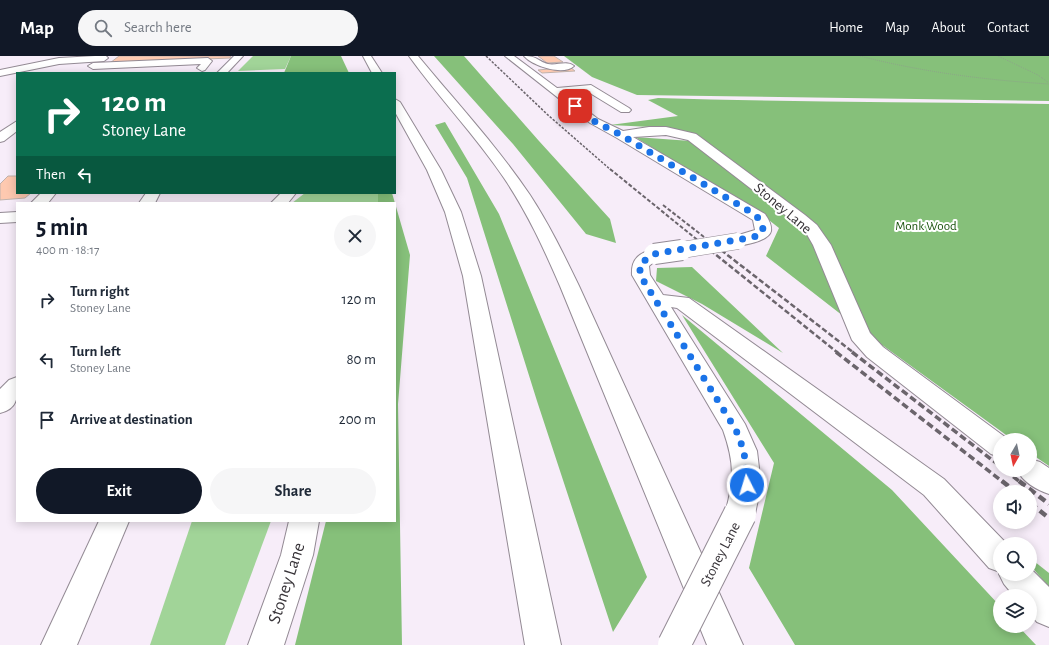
<!DOCTYPE html>
<html lang="en">
<head>
<meta charset="utf-8">
<style>
	body { margin:0; font-family:"Alegreya Sans",sans-serif; background:#f6f6f7; color:#1f2937; height:100vh; display:flex; flex-direction:column; font-size:15px; white-space:nowrap }
	* { box-sizing:border-box; margin:0 }
	p { font-size:13px; color:#747a83 }
	.icon { flex:none; width:22px; height:22px; fill:none; stroke:currentColor; stroke-width:2; stroke-linecap:round; stroke-linejoin:round }
	.map { position:relative; flex:1; overflow:hidden }
	.details { position:absolute; left:16px; top:146px; width:380px; height:320px; display:flex; flex-direction:column; background:#fff; border-radius:0px; box-shadow:0 2px 10px #0003 }
	.details>* { flex:none }
	.hud { position:absolute; left:16px; top:16px; width:380px; height:122px; border-radius:0px; box-shadow:0 2px 10px #0003; background:#0b6e4f; color:#fff; overflow:hidden }
	.needle { width:26px; rotate:189deg }
	.buttons { position:absolute; left:993px; top:377px; display:grid; gap:8px }
	.buttons a { display:grid; place-items:center; width:44px; height:44px; border-radius:50%; background:#fff; box-shadow:0 2px 10px #0003; font-size:20px }
	.pin { position:absolute; display:grid; place-items:center; width:34px; height:34px; color:#fff; margin:-17px; border-radius:8px; box-shadow:0 2px 6px #0006 }
	.me { position:absolute; width:44px; margin:-22px; rotate:355deg; stroke-linejoin:round; filter:drop-shadow(0 0 3px #0008) }
	.turn { display:flex; align-items:center; gap:14px; height:84px; padding:0 20px; font-size:18px }
	.turn .icon { width:52px; height:52px; stroke-width:2.5 }
	.turn b { display:block; font-size:28px; line-height:34px }
	.then { display:flex; align-items:center; height:38px; padding:0 20px; background:#0003; gap:8px; font-size:15px }
	.round { display:grid; place-items:center; flex:none; width:42px; height:42px; border-radius:21px; background:#f6f6f7 }
	.overview { display:flex; align-items:center; justify-content:space-between; height:68px; padding:0 20px }
	h1 { font-size:24px; font-weight:700; line-height:30px; color:#111827 }
	.action { display:flex; gap:8px; margin-top:auto; padding:8px 20px }
	.action a { flex:1; height:46px; border-radius:24px; background:#111827; color:#fff; font-size:16px; font-weight:700; line-height:46px; text-align:center }
	.action a+a { background:#f6f6f7; color:#1f2937 }
	ul { padding:0; list-style:none }
	li { display:flex; align-items:center; gap:12px; height:60px; padding:0 20px }
	li div { flex:1 }
	li b { display:block; font-size:15px }
	li em { font-style:normal }
	header { display:flex; align-items:center; gap:24px; box-sizing:border-box; height:56px; padding:0 20px; background:#111827; color:#fff }
	header strong { font-size:19px }
	nav { display:flex; gap:22px; margin-inline-start:auto; font-size:14px }
	.search { width:280px; height:36px; background:#f6f6f7; display:flex; align-items:center; gap:10px; box-sizing:border-box; padding:0 14px; border-radius:22px; color:#747a83; font-size:15px }
	.map>svg:first-child { display:block }
	.green { fill:#a1d498 }
	.forest { fill:#86c07a }
	.building { fill:#fec9b0; stroke:#c0b2ac }
	.lines { fill:none; stroke-linecap:round; stroke-linejoin:round }
	.minor-casing { stroke:#938a94; stroke-width:2 }
	.major-casing { stroke:#938a94; stroke-width:2 }
	.highway-casing { stroke:#938a94; stroke-width:2 }
	.path { stroke:#938d95; stroke-width:1; stroke-dasharray:0.5 1.5; stroke-linecap:butt }
	.minor { fill:#fff; fill-rule:evenodd }
	.major { fill:#fff; fill-rule:evenodd }
	.highway { fill:#fff; fill-rule:evenodd }
	.rail-far4 { stroke:#6b656c; stroke-width:1.5; stroke-dasharray:2.5 1.5; stroke-linecap:butt }
	.rail-far3 { stroke:#6b656c; stroke-width:2; stroke-dasharray:4 2; stroke-linecap:butt }
	.rail-far2 { stroke:#6b656c; stroke-width:2.5; stroke-dasharray:5.5 2.5; stroke-linecap:butt }
	.rail-far1 { stroke:#6b656c; stroke-width:3.5; stroke-dasharray:7 3.5; stroke-linecap:butt }
	.rail { stroke:#6b656c; stroke-width:4.5; stroke-dasharray:8 4.5; stroke-linecap:butt }
	.minor-bridge-far2-casing { stroke:#938a94; stroke-width:17; stroke-linecap:butt }
	.minor-bridge-far1-casing { stroke:#938a94; stroke-width:22; stroke-linecap:butt }
	.minor-bridge-casing { stroke:#938a94; stroke-width:34; stroke-linecap:butt }
	.minor-bridge-far2 { stroke:#fff; stroke-width:16 }
	.minor-bridge-far1 { stroke:#fff; stroke-width:20 }
	.minor-bridge { stroke:#fff; stroke-width:32 }
	.route { stroke:#1a73e8; stroke-width:7; stroke-dasharray:0 12.6 }
	.labels { text-anchor:middle; stroke-width:4; stroke-linejoin:round; paint-order:stroke }
	.far-park-label { font-size:13px; fill:#19530c; stroke:#fff }
	.street-label { font-size:15px; fill:#383439; stroke:#fff }
	.near-street-label { font-size:18px; fill:#383439; stroke:#fff }
</style>
</head>
<body>
<header>
<strong>Map</strong>
<div class="search"><svg class="icon" aria-label="search" viewBox="0 0 24 24"><circle cx="10" cy="10" r="6"/><path d="M15 15l6 6"/></svg>Search here</div>
<nav><a>Home</a><a>Map</a><a>About</a><a>Contact</a></nav>
</header>
<div class="map">
<svg width="1049" height="589" viewBox="0 0 1049 589">
	<rect width="100%" height="100%" fill="#f7edf9"/>
	<g class="green">
		<path d="M253 0H291L285 13 238 15Z"/>
		<path d="M305 137H378V147H292Z"/>
		<path d="M192 465H271L225 589H150Z"/>
	</g>
	<g class="forest">
		<path d="M291 0H341L349 17H284Z"/>
		<path d="M434 0H464L539 85 610 163 616 187 586 178 513 88Z"/>
		<path d="M564 0H1049V45L637 39 592 21Z"/>
		<path d="M658 42C788 46 919 46 1049 48V410L1030 397V384H1013L856 270 766 200 779 172 765 161 635 81 691 85 694 79 672 72 610 69 678 60 648 44Z"/>
		<path d="M445 66 499 158 647 521 613 576 537 345 467 122 435 69Z"/>
		<path d="M378 137H392L410 199 398 348 402 589H295L326 465H395V147H378Z"/>
		<path d="M692 211 783 297 702 248 656 225 657 212Z"/>
		<path d="M682 259 892 434 1000 550V570H1018L1036 589H795L749 512 774 407Z"/>
		<path d="M1030 502 1049 517V531L1030 509Z"/>
	</g>
	<g class="building">
		<path d="M119 0H231L230 2 110 7Z"/>
		<path d="M538 0H554L563 6 547 7Z"/>
		<path d="M570 11 575 15 542 17 538 14Z"/>
		<path d="M8 120H17V137H31L25 142 0 144V128Z"/>
	</g>
	<g class="lines">
		<g class="minor-casing">
			<g id="minor">
				<path d="M95 0H106L108 2 104 5 59 8 0 20V14L59 2Z"/>
				<path d="M505 0H514L557 32 591 29 629 52 631 54 629 56H621L585 34 564 37 598 63 623 75 649 71H666L696 78 805 159 817 169 831 189 870 277 883 291 1009 384H1000V401L991 398 867 301 852 284 813 189 805 175 793 165 688 84 666 79 633 81 765 158C768 163 772 168 771 175 769 185 741 191 732 189L729 185 732 181 755 174 753 164 617 82 590 67Z"/>
				<path d="M524 0C538 0 537 5 548 8 556 10 567 4 574 10 563 20 533 10 524 0Z"/>
				<path d="M208 2 212 5 205 14 202 15 197 12 201 8 93 13 88 10 93 7Z"/>
				<path d="M17 65V75L4 85 0 86V76Z"/>
				<path d="M41 137H56L48 147H31Z"/>
				<path d="M281 137H296L288 147H271Z"/>
				<path d="M17 156V166L0 167V157Z"/>
				<path d="M654 193 660 194 663 198 649 210 650 219 663 239 689 242 944 423 1007 488H1000V516L989 512 924 439 677 252 671 251 745 368 757 395 761 429 755 458 750 466 740 470 730 466 725 458C734 424 735 408 723 374L632 219C631 203 639 197 654 193Z"/>
				<path d="M1030 403 1040 406 1049 412V438C1037 434 1023 426 1017 414H1030Z"/>
				<path d="M99 465H129L77 589H41Z"/>
				<path d="M289 465H319L313 499 284 589H248L281 499Z"/>
				<path d="M1030 512 1049 531V571L1037 566 1030 558V540H1014L1004 528 999 518 1000 516V518H1030Z"/>
			</g>
		</g>
		<g class="major-casing">
			<g id="major">
				<path d="M234 0H243L227 17H217Z"/>
				<path d="M146 137H160L155 147H139Z"/>
				<path d="M17 321C17 339 20 352 0 357V333L9 324Z"/>
			</g>
		</g>
		<g class="highway-casing">
			<g id="highway">
				<path d="M363 0H371L382 17H372Z"/>
				<path d="M409 0H418C456 46 497 90 530 139 549 168 564 199 579 230L743 589H707L560 230C544 193 527 156 504 122 475 79 439 42 409 0Z"/>
				<path d="M395 43 400 46 441 114 461 156 481 220 561 589H525L463 220 445 156 427 114 395 56Z"/>
			</g>
		</g>
		<g class="path">
			<path d="M860 0C922 16 985 24 1049 28"/>
			<path d="M998 0 1038 19 1049 27"/>
		</g>
		<use href="#minor" class="minor"/>
		<use href="#major" class="major"/>
		<use href="#highway" class="highway"/>
		<path class="rail-far4" d="M486 0 549 60 611 114"/>
		<g class="rail-far3">
			<path d="M610 113 711 195"/>
			<path d="M663 149 722 195"/>
		</g>
		<g class="rail-far2">
			<path d="M710 194 838 297"/>
			<path d="M721 194 854 297"/>
		</g>
		<g class="rail-far1">
			<path d="M836 296 1003 426"/>
			<path d="M852 296 1000 410"/>
			<path d="M1005 414 1020 426"/>
		</g>
		<g class="rail">
			<path d="M1002 425 1016 436"/>
			<path d="M1019 425 1049 448"/>
			<path d="M1030 447 1049 462"/>
		</g>
		<g class="minor-bridge-far2-casing">
			<path id="minor-bridge-far2" d="M676 195 738 185"/>
		</g>
		<g class="minor-bridge-far1-casing">
			<path id="minor-bridge-far1" d="M654 198 682 194"/>
		</g>
		<g class="minor-bridge-casing">
			<path id="minor-bridge" d="M674 589 740 458"/>
		</g>
		<use href="#minor-bridge-far2" class="minor-bridge-far2"/>
		<use href="#minor-bridge-far1" class="minor-bridge-far1"/>
		<use href="#minor-bridge" class="minor-bridge"/>
	</g>
	<g class="lines">
		<path class="route" d="M575 50 594 65 621 79 749 155C758 161 763 165 763 176L754 181 654 198 640 208V219L736 374 744 395 747 429"/>
	</g>
	<g class="labels">
		<g class="far-park-label">
			<text x="926" y="174">Monk Wood</text>
		</g>
		<g class="street-label">
			<text transform="translate(783 152) rotate(40)" y="5">Stoney Lane</text>
			<text transform="translate(720 498) rotate(-63)" y="5">Stoney Lane</text>
		</g>
		<g class="near-street-label">
			<text transform="translate(286 527) rotate(-72)" y="6">Stoney Lane</text>
		</g>
	</g>
</svg>
<div class="buttons">
<a><svg class="needle" viewBox="-14 -14 28 28"><path d="M0-13l5 13h-10z" fill="#e53935"/><path d="M0 13l5-13h-10z" fill="#747a83"/></svg></a>
<a><svg class="icon" aria-label="sound" viewBox="0 0 24 24"><path d="M4 9h4l5-4v14l-5-4H4zM17 9q2 3 0 6"/></svg></a>
<a><svg class="icon" aria-label="search" viewBox="0 0 24 24"><circle cx="10" cy="10" r="6"/><path d="M15 15l6 6"/></svg></a>
<a><svg class="icon" aria-label="layers" viewBox="0 0 24 24"><path d="M12 4l9 5-9 5-9-5zM3 14l9 5 9-5"/></svg></a>
</div>
<div class="pin" style="left:575px;top:50px;background:#d93025"><svg class="icon" aria-label="arrive" viewBox="0 0 24 24"><path d="M6 21V4h12l-3 4 3 4H6"/></svg></div>
<svg class="me" style="left:747px;top:429px" viewBox="-20 -20 40 40"><circle r="17" fill="#1a73e8" stroke="#fff" stroke-width="3"/><path d="M0-11L8 9 0 5-8 9z" fill="#fff"/></svg>
<div class="hud">
<div class="turn"><svg class="icon" aria-label="right" viewBox="0 0 24 24"><path d="M7 20v-9h11M14 6l5 5-5 5"/></svg><div><b>120 m</b>Stoney Lane</div></div>
<div class="then">Then<svg class="icon" aria-label="left" viewBox="0 0 24 24"><path d="M17 20v-9H6M10 6l-5 5 5 5"/></svg></div>
</div>
<section class="details">
<div class="overview"><div><h1>5 min</h1><p>400 m · 18:17</p></div><a class="round"><svg class="icon" aria-label="close" viewBox="0 0 24 24"><path d="M6 6l12 12M18 6L6 18"/></svg></a></div>
<ul>
<li><svg class="icon" aria-label="right" viewBox="0 0 24 24"><path d="M7 20v-9h11M14 6l5 5-5 5"/></svg><div><b>Turn right</b><p>Stoney Lane</p></div><em>120 m</em></li>
<li><svg class="icon" aria-label="left" viewBox="0 0 24 24"><path d="M17 20v-9H6M10 6l-5 5 5 5"/></svg><div><b>Turn left</b><p>Stoney Lane</p></div><em>80 m</em></li>
<li><svg class="icon" aria-label="arrive" viewBox="0 0 24 24"><path d="M6 21V4h12l-3 4 3 4H6"/></svg><div><b>Arrive at destination</b></div><em>200 m</em></li>
</ul>
<div class="action"><a>Exit</a><a>Share</a></div>
</section>
</div>
</body>
</html>
